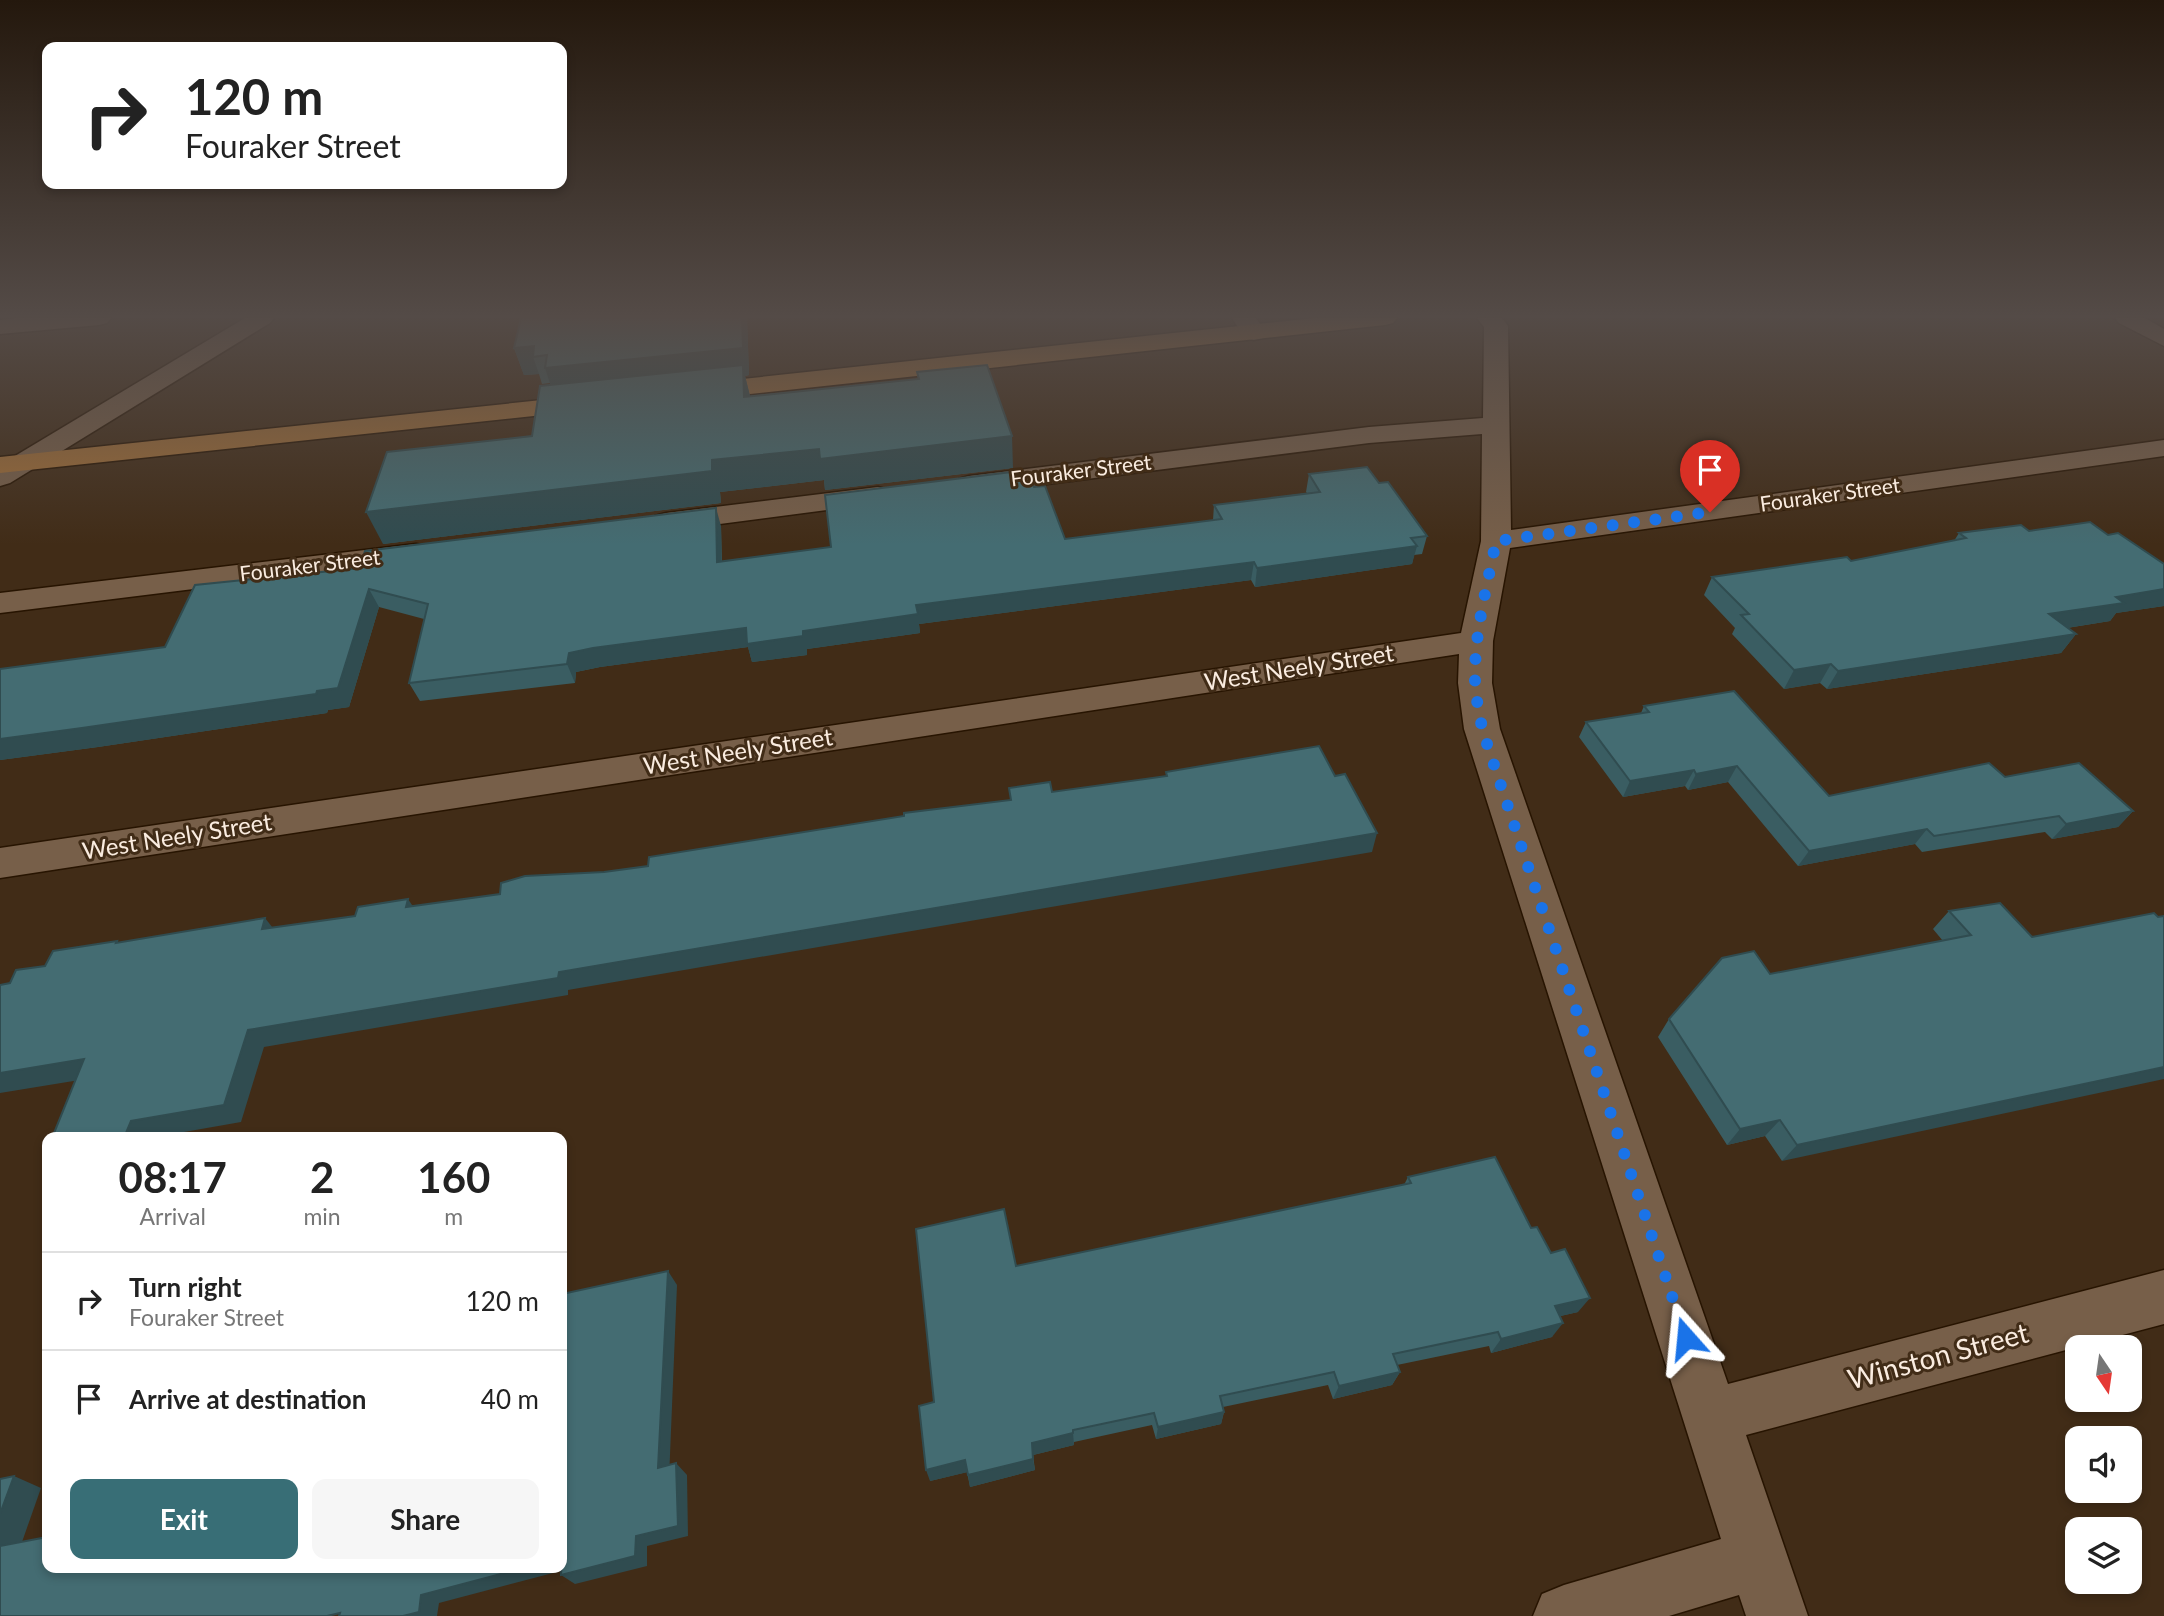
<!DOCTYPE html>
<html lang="en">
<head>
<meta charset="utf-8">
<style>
	body { margin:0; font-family:Lato,sans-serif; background:#f6f6f6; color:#222; height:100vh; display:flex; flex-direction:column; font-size:26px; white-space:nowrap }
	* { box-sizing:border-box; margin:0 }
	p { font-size:23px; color:#767676 }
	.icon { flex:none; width:38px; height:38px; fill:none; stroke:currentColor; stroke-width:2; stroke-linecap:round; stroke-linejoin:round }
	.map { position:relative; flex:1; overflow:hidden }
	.details { position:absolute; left:42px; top:1132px; width:525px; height:441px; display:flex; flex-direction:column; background:#fff; border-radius:14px; box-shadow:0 4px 10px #0003 }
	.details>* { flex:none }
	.banner { position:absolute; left:42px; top:42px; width:525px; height:147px; border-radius:14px; box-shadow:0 4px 10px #0003; background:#fff; color:#222; overflow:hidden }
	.needle { width:46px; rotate:167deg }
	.tools { position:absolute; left:2065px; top:1335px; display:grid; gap:14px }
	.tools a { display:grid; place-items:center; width:77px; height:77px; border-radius:14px; background:#fff; box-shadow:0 4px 10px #0003; font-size:35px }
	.pin { position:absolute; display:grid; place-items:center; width:60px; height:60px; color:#fff; margin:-72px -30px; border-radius:50% 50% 50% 0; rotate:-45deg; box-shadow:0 0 7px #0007 }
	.pin .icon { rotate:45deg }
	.me { position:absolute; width:77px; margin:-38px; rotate:342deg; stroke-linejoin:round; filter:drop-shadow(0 0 5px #0008) }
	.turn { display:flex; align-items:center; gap:24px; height:147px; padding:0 28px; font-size:32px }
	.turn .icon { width:91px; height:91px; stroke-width:2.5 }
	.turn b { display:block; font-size:49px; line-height:60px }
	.eta { display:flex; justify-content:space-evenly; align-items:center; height:119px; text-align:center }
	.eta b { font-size:42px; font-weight:700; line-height:49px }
	.cta { display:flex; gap:14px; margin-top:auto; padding:14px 28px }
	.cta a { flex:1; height:80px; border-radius:14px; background:#386e76; color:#fff; font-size:28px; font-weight:700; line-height:80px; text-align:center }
	.cta a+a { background:#f6f6f6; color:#222 }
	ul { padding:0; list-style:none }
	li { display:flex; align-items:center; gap:21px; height:98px; padding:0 28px; border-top:2px solid #e0e0e0 }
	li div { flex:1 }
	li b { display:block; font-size:26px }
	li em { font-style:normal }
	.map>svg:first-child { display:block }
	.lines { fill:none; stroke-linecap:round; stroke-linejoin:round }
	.minor-casing { stroke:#271401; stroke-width:3 }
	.major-casing { stroke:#271401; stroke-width:3 }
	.minor { fill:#775f49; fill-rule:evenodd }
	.major { fill:#9e6d38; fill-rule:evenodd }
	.wall { fill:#3a5d62 }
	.shaded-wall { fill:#304c50 }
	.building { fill:#446c72; stroke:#304c50; stroke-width:2 }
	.route { stroke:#1a73e8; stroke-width:12; stroke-dasharray:0 21.6 }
	.labels { text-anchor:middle; stroke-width:6; stroke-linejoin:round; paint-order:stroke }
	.far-street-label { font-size:21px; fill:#faece0; stroke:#412c17 }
	.street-label { font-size:24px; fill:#faece0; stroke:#412c17 }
	.near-street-label { font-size:28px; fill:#faece0; stroke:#412c17 }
</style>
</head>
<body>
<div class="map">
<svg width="2164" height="1616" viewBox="0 0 2164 1616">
	<rect width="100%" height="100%" fill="#412c17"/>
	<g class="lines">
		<g class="minor-casing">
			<g id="minor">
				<path d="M16 318H111L107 323 99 325 0 334V320Z"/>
				<path d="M245 318H274L270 323 10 483 0 486V465Z"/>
				<path d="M1232 318H1256L1266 333 1263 338 1254 340 1245 338Z"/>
				<path d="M1477 318H1502L1508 326 1511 530 2164 440V456L1510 548 1493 641 1492 683 1500 729 1728 1384 2164 1270V1324L1746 1435 1808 1616H1746L1739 1595 1669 1616H1533L1542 1594 1564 1585 1721 1539 1464 729 1458 683 1459 654 0 878V848L1461 633 1481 541 1482 434 1369 443 969 494 959 491 955 485 959 479 969 476 1369 427 1483 418 1484 327Z"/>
				<path d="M2115 318H2145L2164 329V346L2119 323Z"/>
				<path d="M878 487 888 490 893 496 888 502 666 531 655 528 651 522 655 516 666 513Z"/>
				<path d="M416 544 427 546 431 553 427 560 0 613V593Z"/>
			</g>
		</g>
		<g class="major-casing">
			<g id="major">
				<path d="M1315 318H1397L1393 323 1385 325 695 400 686 398 682 392 686 386 695 384Z"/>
				<path d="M590 395 599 397 603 403 599 409 0 473V457Z"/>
			</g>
		</g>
		<use href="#minor" class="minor"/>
		<use href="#major" class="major"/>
	</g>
	<g class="wall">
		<path d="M521 318H747L749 375 745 376 750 396 918 379 917 372 1013 468 825 490 824 480 720 492 721 503 383 544 532 436 551 385 550 383 542 384 539 374 524 375 514 348Z"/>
		<path d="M1309 474 1379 483 1427 536 1422 554 1414 555 1412 564 1255 587 1251 580 919 624 920 633 807 649V655L752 662 748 647 600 667 576 672 575 683 420 701 409 683 424 619 379 607 349 707 328 710 327 713 98 747 0 760V669L165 647 360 568 721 526 722 562 831 547 1023 483 1034 487 1065 539 1213 520 1214 505 1307 493 1306 492Z"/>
		<path d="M2029 531 2108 535 2164 564V606L2116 613 2110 621 2067 628 2076 634 2061 653 1827 689 1820 683 1784 689 1732 634 1735 628 1704 595 1712 577 1851 561 1954 541 1959 533Z"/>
		<path d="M1644 706 1829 796 2005 777 2133 811 2118 827 2052 839 2045 832 1922 852 1915 844 1798 866 1728 782 1688 790 1685 786 1623 797 1579 737 1586 722 1641 713Z"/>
		<path d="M1949 911 2032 937 2158 917 1782 1161 1765 1136 1727 1145 1658 1037 1669 1019 1770 974 1943 941 1933 929Z"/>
		<path d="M1408 1177 1531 1228 1578 1312 1560 1316 1552 1337 1491 1353 1489 1346 1397 1365 1400 1372 1392 1385 1333 1399 1328 1385 1223 1407 1224 1412 1221 1424 1156 1439 1152 1425 1074 1442V1445L1033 1455 1035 1470 970 1487 967 1472 930 1481 1016 1266 1404 1185Z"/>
	</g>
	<g class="shaded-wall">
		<path d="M742 318H747L749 375 745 376 750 396 751 428 554 396 545 368Z"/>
		<path d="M534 346 533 357 539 374 524 375 514 348Z"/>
		<path d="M1012 436 1013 468 825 490 824 480 720 492 721 503 383 544 366 512 712 460 819 449Z"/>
		<path d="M716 508 721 526 722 581 717 562Z"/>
		<path d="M1417 546 1412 564 1255 587 1257 568Z"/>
		<path d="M1254 562 1251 580 919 624 920 633 807 649V655L752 662 748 647 600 667 576 672 575 683 567 664 569 653 593 648 746 628 803 631 916 605Z"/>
		<path d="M369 589 379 607 349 707 328 710 327 713 98 747 0 760V739Z"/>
		<path d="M2164 589V606L2116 613 2110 621 2035 633 2049 614 2116 597Z"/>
		<path d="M2076 634 2061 653 1827 689 1838 671Z"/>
		<path d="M1831 664 1820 683 1784 689 1794 670Z"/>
		<path d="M1737 766 1728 782 1688 790 1696 774Z"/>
		<path d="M1694 770 1685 786 1623 797 1630 781Z"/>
		<path d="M2133 811 2118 827 2052 839 2066 824Z"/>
		<path d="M1927 829 1915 844 1798 866 1809 851Z"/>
		<path d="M1377 833 1372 852 568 990V995L264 1047 241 1122 150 1138H101L131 1121 248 1030 559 972Z"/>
		<path d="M408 899 420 917 406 907Z"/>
		<path d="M265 918 280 937 262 929Z"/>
		<path d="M84 1059 104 1076 0 1093V1073Z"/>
		<path d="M2164 1067V1079L1782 1161 1797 1145Z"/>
		<path d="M1780 1120 1765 1136 1727 1145 1740 1129Z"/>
		<path d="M668 1271 677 1285 669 1479 658 1468Z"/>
		<path d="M1590 1298 1578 1312 1544 1320 1555 1306Z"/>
		<path d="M1563 1323 1552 1337 1491 1353 1501 1339Z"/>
		<path d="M1400 1372 1392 1385 1333 1399 1339 1386Z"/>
		<path d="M1224 1412 1221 1424 1156 1439 1158 1427Z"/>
		<path d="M1073 1433 1074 1445 1033 1455 1032 1443Z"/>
		<path d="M1033 1459 1035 1470 970 1487 968 1475Z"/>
		<path d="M965 1460 968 1472 930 1481 926 1470Z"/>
		<path d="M676 1463 687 1475 688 1536 647 1546V1566L575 1584 561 1575 636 1536Z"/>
		<path d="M14 1476 41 1488 16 1559 0 1553V1514Z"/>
		<path d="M576 1567 439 1603 437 1616H403L421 1595 523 1568Z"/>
	</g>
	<g class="building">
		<path d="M521 318H742L743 348 545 368 547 355 533 357 534 346 514 348Z"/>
		<path d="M743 365 744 397 919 379 917 372 987 365 1012 436 820 459 819 449 712 460V471L366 512 387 452 532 436 540 386Z"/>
		<path d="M1367 467 1379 483 1388 482 1427 536 1411 538 1417 546 1257 568 1254 562 916 605 918 614 803 631V636L747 644 746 628 593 648 569 653 567 664 409 683 428 604 369 589 338 688 317 691 316 694 82 728 0 739V669L165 647 195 585 360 568 365 551 716 508 717 562 831 547 825 495 1019 471 1023 483 1032 482 1034 487 1045 486 1065 539 1222 519 1214 505 1320 492 1309 474Z"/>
		<path d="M2090 522 2108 535 2118 533 2164 564V589L2116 597 2124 603 2049 614 2076 634 1838 671 1831 664 1794 670 1741 615 1749 614 1712 577 1847 557 1851 561 1966 538 1959 533 2021 525 2029 531Z"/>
		<path d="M1734 691 1829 796 1989 763 2005 777 2079 763 2133 811 2066 824 2059 816 1934 836 1927 829 1809 851 1737 766 1696 774 1694 770 1630 781 1586 722 1649 712 1644 706Z"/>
		<path d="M1319 746 1335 776 1345 774 1377 833 559 972 558 978 248 1030 224 1105 131 1121 126 1133 101 1138H52L84 1059 0 1073V985L10 983 16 970 45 966 53 951 117 941 116 943 265 918 262 929 355 916 358 907 408 899 406 907 500 894 501 883 525 876 604 872 648 866 649 857 904 816V813L1011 800 1009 788 1050 782 1052 792 1167 776 1166 772Z"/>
		<path d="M2000 903 2032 937 2154 913 2158 917 2164 916V1067L1797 1145 1780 1120 1740 1129 1669 1019 1722 958 1754 951 1770 974 1971 935 1949 911Z"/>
		<path d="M1495 1157 1531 1228 1537 1227 1551 1253 1565 1249 1590 1298 1555 1306 1563 1323 1501 1339 1498 1332 1393 1354 1400 1372 1339 1386 1334 1372 1220 1396 1224 1412 1158 1427 1154 1413 1073 1430V1433L1032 1443 1033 1459 968 1475 965 1460 926 1470 919 1406 934 1402 916 1229 1004 1209 1016 1266 1411 1183 1408 1177Z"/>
		<path d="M668 1271 658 1468 676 1463 678 1526 636 1536 635 1556 561 1575 562 1558V1294Z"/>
		<path d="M14 1476 0 1514V1479Z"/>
		<path d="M47 1537V1568H523L421 1595 419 1612 403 1616H339L340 1613 327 1616H0V1546Z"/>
	</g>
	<linearGradient id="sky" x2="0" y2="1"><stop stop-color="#24180d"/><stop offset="0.58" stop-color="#544b47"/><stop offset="1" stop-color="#544b47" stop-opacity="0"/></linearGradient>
	<rect width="2164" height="545" fill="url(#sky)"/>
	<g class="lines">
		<path class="route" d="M1686 1338 1482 729C1480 713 1475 697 1475 681 1474 633 1487 587 1496 541L1710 512"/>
	</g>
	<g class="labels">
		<g class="far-street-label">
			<text transform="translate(1081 471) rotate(-7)" y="7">Fouraker Street</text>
			<text transform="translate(1830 495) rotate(-8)" y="7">Fouraker Street</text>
			<text transform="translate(310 566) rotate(-7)" y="7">Fouraker Street</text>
		</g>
		<g class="street-label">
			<text transform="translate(1299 668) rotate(-9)" y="8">West Neely Street</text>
			<text transform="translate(738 752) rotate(-9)" y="8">West Neely Street</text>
			<text transform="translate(177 837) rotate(-9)" y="8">West Neely Street</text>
		</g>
		<g class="near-street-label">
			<text transform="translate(1938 1356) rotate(-15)" y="10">Winston Street</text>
		</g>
	</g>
</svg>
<div class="tools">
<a><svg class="needle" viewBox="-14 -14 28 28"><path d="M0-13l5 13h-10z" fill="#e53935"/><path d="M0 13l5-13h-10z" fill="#767676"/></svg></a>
<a><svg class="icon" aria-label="sound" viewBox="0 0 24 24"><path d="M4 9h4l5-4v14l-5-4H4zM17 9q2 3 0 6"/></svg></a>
<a><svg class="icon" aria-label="layers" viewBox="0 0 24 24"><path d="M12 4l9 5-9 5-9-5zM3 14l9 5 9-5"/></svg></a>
</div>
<div class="pin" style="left:1710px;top:512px;background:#d93025"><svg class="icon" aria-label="arrive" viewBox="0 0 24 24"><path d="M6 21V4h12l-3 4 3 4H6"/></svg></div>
<svg class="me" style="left:1686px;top:1338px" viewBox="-20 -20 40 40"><path d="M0-17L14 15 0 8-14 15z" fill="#1a73e8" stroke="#fff" stroke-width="4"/></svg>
<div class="banner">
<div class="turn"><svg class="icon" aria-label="right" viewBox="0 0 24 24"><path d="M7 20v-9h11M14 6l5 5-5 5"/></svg><div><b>120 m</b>Fouraker Street</div></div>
</div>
<section class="details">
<div class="eta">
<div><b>08:17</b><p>Arrival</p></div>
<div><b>2</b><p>min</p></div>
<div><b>160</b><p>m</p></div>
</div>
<ul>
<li><svg class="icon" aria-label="right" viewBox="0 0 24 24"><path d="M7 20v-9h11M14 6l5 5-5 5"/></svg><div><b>Turn right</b><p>Fouraker Street</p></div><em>120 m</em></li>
<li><svg class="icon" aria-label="arrive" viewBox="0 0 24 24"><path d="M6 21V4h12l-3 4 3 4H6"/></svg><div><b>Arrive at destination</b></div><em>40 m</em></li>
</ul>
<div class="cta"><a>Exit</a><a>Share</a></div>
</section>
</div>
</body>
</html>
